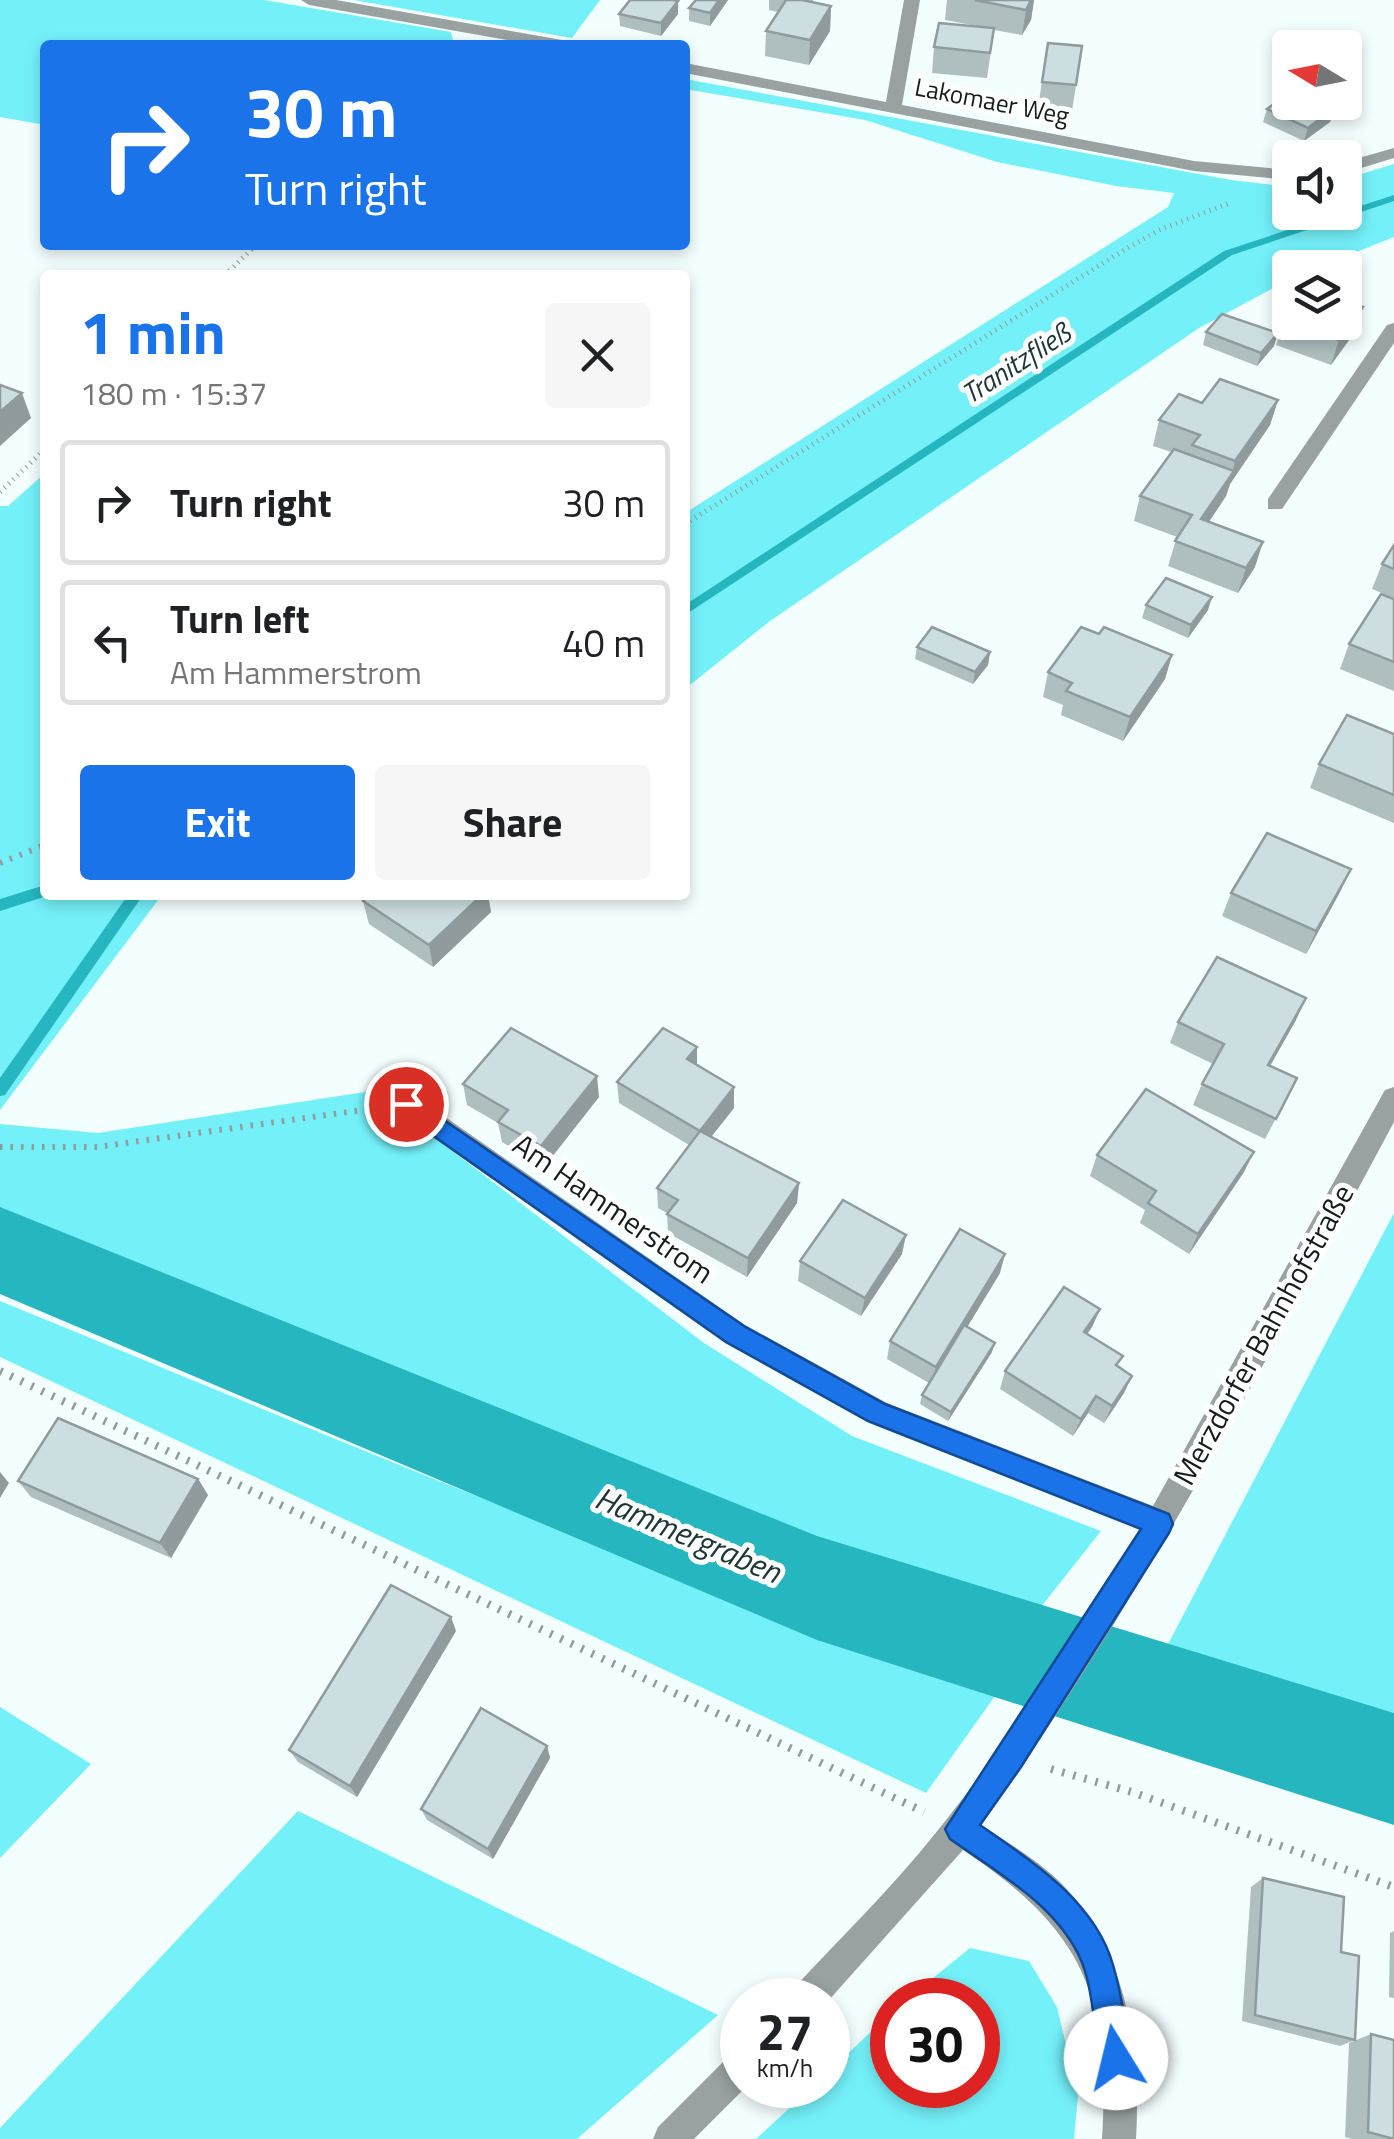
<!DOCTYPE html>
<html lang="en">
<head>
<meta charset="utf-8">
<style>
	body { margin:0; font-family:"Titillium Web",sans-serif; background:#f6f6f6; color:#202124; height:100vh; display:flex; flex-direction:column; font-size:38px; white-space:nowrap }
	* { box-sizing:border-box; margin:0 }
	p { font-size:32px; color:#757577 }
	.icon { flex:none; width:55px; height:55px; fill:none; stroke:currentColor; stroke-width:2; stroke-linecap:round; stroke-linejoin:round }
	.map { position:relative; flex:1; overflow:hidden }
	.sheet { position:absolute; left:40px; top:270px; width:650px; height:630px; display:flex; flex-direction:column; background:#fff; border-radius:10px; box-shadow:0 5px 15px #0003 }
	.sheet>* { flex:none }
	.top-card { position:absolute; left:40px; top:40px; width:650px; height:210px; border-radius:10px; box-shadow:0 5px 15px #0003; background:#1a73e8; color:#fff; overflow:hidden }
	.needle { width:65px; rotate:280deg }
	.buttons { position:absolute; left:1272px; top:30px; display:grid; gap:20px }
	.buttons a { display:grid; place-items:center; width:90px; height:90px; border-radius:10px; background:#fff; box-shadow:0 5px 15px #0003; font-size:50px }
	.speed { position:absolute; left:720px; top:1978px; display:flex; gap:20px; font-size:50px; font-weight:700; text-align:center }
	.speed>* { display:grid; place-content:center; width:130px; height:130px; border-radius:50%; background:#fff; box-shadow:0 5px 15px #0003; line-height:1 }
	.speed small { font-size:25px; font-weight:400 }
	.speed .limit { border:15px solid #d22; background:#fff; color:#111 }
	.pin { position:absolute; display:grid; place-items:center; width:85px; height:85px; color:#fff; margin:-42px; border:5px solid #fff; border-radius:50%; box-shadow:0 2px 10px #0007 }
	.me { position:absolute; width:110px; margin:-55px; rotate:351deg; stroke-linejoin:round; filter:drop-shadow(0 0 8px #0008) }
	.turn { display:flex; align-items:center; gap:35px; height:210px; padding:0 40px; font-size:45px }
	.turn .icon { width:130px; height:130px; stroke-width:2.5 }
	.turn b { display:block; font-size:70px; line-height:85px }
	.round { display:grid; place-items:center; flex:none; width:105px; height:105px; border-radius:10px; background:#f6f6f6 }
	.head { display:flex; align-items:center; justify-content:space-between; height:170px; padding:0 40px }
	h1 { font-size:60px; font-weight:700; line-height:75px; color:#1a73e8 }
	.primary-button { display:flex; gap:20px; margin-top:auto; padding:20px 40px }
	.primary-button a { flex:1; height:115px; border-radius:10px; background:#1a73e8; color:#fff; font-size:40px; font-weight:700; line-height:115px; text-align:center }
	.primary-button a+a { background:#f6f6f6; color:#202124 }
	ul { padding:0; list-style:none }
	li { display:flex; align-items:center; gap:30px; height:125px; margin:0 20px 15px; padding:0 20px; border:5px solid #e0e0e0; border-radius:10px }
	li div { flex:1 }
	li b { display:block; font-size:38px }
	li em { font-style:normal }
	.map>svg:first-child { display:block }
	.green { fill:#74f0f9 }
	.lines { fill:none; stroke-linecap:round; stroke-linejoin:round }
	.stream { fill:#25b6bf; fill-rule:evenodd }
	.river { fill:#25b6bf; fill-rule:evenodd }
	.path-far2 { stroke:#939c9d; stroke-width:5; stroke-dasharray:1 5; stroke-linecap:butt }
	.path-far1 { stroke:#939c9d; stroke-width:6; stroke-dasharray:2.5 8; stroke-linecap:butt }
	.path { stroke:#939c9d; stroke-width:8; stroke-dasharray:2.5 9; stroke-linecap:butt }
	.service { fill:#99a1a1; fill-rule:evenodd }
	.minor { fill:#99a1a1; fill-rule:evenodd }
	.wall { fill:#afbfc0 }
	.shaded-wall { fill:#8f9b9c }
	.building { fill:#ccdedf; stroke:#8f9b9c; stroke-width:2.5 }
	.route { fill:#1a73e8; stroke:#114b97; stroke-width:2.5 }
	.labels { text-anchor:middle; stroke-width:10; stroke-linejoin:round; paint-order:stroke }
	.far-street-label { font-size:25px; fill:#151c1c; stroke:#fff }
	.far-water-label { font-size:28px; font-style:italic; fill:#1f3637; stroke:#fff }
	.street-label { font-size:30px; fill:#151c1c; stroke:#fff }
	.water-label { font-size:32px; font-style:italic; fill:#1f3637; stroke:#fff }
</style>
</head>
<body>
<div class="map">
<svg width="1394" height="2139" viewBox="0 0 1394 2139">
	<rect width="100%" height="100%" fill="#f3feff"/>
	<g class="green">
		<path d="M0 0H264L451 32 454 45H45V125L0 117Z"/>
		<path d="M354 0H600L572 38Z"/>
		<path d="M685 79 1231 180 1290 187V212H1345V179L1394 164V237L1319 267 1290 268V279L1199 328 770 621 685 689V513L1168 207 1174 193 1116 186 997 162 865 120 685 89Z"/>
		<path d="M45 473V895H162L0 1110V506H8Z"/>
		<path d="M365 1092 409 1118 704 1343 852 1436 1101 1531 1037 1612 854 1557 595 1462 0 1230V1124L98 1133Z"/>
		<path d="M1394 1213V1713L1166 1648Z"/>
		<path d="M0 1301C332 1436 660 1581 1005 1682L926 1793 0 1357Z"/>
		<path d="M0 1707 91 1764 0 1858Z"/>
		<path d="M298 1811 718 2015 577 2139H0V2128Z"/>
		<path d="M970 1948 1029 1961 1057 2007 1078 2096 1074 2139H756L814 2085H828V2072L892 2012V2085H978V2000H906Z"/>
	</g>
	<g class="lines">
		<g class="stream">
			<path d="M1394 195V201L1232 255 685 615V605L1224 251Z"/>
			<path d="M45 885V895H50L0 911V899Z"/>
			<path d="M128 895H143L5 1095 0 1096V1078Z"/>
		</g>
		<path class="river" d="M0 1207 817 1536 1394 1713V1825L817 1640 0 1294Z"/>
		<g class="path-far2">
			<path d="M225 275 256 245"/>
			<path d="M0 492 45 449"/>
			<path d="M685 524 1121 252 1159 230 1230 203"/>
		</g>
		<g class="path-far1">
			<path d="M0 863 45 845"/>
			<path d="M0 1147H97L370 1109"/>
		</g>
		<g class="path">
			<path d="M0 1371 924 1812"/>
			<path d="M1051 1769 1132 1792 1394 1887"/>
		</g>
		<path class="service" d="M1394 323V343L1282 509H1268V499L1387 325Z"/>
		<g class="minor">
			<path d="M301 0H336L562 40 570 45H535L309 5Z"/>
			<path d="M904 0H920L902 105 1194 161 1290 170V180L1194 171 685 73V63L886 102Z"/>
			<path d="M1394 148V158L1345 173V162Z"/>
			<path d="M1394 1087V1122C1265 1362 1140 1603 981 1825 1013 1846 1048 1866 1073 1896 1129 1964 1141 2055 1136 2139H1102C1111 1994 1083 1930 963 1850L828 2001 789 2000 794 1988C841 1937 891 1889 934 1835 1011 1740 1078 1635 1140 1529L867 1421 725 1343 397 1112 393 1104 397 1096 406 1093 415 1096 745 1325 887 1403 1153 1506 1385 1090Z"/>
			<path d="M742 2050V2085H748L694 2139H653L658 2127 730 2055Z"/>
		</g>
	</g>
	<g class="wall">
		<path d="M696 0H728L710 26 689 21V8Z"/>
		<path d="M769 0H813V2L831 6 830 31 809 65 765 56 766 31 778 12 769 10Z"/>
		<path d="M947 0H1034L1031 20 1022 35 994 30 987 78 932 73 934 47 982 27 945 20Z"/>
		<path d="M619 14H678L661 36 620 26Z"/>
		<path d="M1048 43 1082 46 1072 111 1038 107Z"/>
		<path d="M1334 108 1330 122 1304 141 1263 122 1267 109Z"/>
		<path d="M1363 307 1354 333 1331 365 1276 345 1284 320Z"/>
		<path d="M1206 332 1274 346 1257 366 1203 345Z"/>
		<path d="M1278 400 1270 425 1230 484 1226 496 1209 522 1255 567 1238 593 1168 566 1177 537 1134 521 1140 496 1171 452 1153 446 1159 420 1202 403Z"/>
		<path d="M1394 545V598L1372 589 1382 564Z"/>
		<path d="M1394 599V691L1340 669 1349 644Z"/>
		<path d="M1146 605 1208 610 1188 638 1142 618Z"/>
		<path d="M1099 634 1172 655 1165 679 1123 741 1061 715 1063 705 1043 697 1048 672Z"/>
		<path d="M917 647 990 652 988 665 973 684 915 659Z"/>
		<path d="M1394 734V823L1310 788 1319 764Z"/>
		<path d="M1340 892 1306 954 1222 916 1231 893Z"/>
		<path d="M370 895H488L491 912 433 967 369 924 363 901Z"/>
		<path d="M1296 1020 1270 1066 1297 1078 1265 1139 1193 1105 1202 1084 1213 1064 1170 1043 1178 1022Z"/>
		<path d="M697 1065 734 1108 711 1137 799 1183 797 1203 747 1277 668 1233 667 1213 658 1208 657 1188 689 1145 619 1103 617 1082Z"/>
		<path d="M463 1084 599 1097 544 1167 502 1142 498 1123 467 1105Z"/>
		<path d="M1097 1155 1244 1172 1189 1254 1140 1223 1145 1210 1090 1176Z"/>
		<path d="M902 1254 861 1316 798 1281 800 1261Z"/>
		<path d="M1000 1273 967 1327 992 1352 948 1421 920 1404 922 1395 929 1383 887 1359 890 1341Z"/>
		<path d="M1100 1309 1092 1327 1087 1334 1118 1366 1124 1393 1104 1423 1088 1413 1073 1436 1000 1389 1005 1371Z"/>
		<path d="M198 1479 208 1495 171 1558 31 1497 18 1481Z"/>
		<path d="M456 1631 357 1797 298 1762 289 1750Z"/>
		<path d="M547 1746 550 1758 493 1859 427 1820 421 1809Z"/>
		<path d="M1263 1878 1341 1952 1355 2040 1340 2046 1242 2021 1251 1887Z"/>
		<path d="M1394 1931V1998L1389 1997 1390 1933Z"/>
		<path d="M1371 2034 1394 2139H1352L1345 2137 1349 2043Z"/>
	</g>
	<g class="shaded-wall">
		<path d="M719 0H728L710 26V13Z"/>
		<path d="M1031 0H1034L1031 20 1022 35 1026 10Z"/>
		<path d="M678 1V14L661 36V23Z"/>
		<path d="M831 6 830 31 809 65 810 40Z"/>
		<path d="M1334 108 1330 122 1304 141 1308 128Z"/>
		<path d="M1363 307 1354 333 1331 365 1339 340Z"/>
		<path d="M1278 333 1274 346 1257 366 1261 353Z"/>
		<path d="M22 393 31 418 0 446V412Z"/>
		<path d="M1278 400 1270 425 1230 484 1226 496 1194 544 1201 519 1232 474 1235 461Z"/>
		<path d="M1263 542 1255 567 1238 593 1246 568Z"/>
		<path d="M1212 597 1208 610 1188 638 1191 625Z"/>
		<path d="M990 652 988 665 973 684 975 672Z"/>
		<path d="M1172 655 1165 679 1123 741 1130 717Z"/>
		<path d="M1351 869 1340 892 1306 954 1316 931Z"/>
		<path d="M482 895H488L491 912 433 967 429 945Z"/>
		<path d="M1306 998 1296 1020 1258 1087 1268 1065Z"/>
		<path d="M697 1047V1069L687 1059Z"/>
		<path d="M597 1076 599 1097 544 1167 541 1146Z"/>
		<path d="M734 1087V1108L700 1151V1131Z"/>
		<path d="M1254 1152 1244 1172 1189 1254 1198 1234Z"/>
		<path d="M799 1183 797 1203 747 1277 748 1258Z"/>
		<path d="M906 1235 902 1254 861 1316 865 1298Z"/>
		<path d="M1005 1254 1000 1273 932 1385 936 1367Z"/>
		<path d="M1100 1309 1092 1327 1076 1350 1084 1332Z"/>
		<path d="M995 1343 992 1352 948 1421 951 1412Z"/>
		<path d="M1132 1376 1124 1393 1104 1423 1112 1406Z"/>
		<path d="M1096 1396 1088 1413 1073 1436 1081 1419Z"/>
		<path d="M0 1472 9 1483 0 1498Z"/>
		<path d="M198 1479 208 1495 171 1558 160 1543Z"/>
		<path d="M451 1617 456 1631 357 1797 350 1786Z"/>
		<path d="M547 1746 550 1758 493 1859 488 1849Z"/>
	</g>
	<g class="building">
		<path d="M630 0H673L678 1 661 23 619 14Z"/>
		<path d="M696 0H719L710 13 689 8Z"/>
		<path d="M786 0H802L831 6 810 40 766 31Z"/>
		<path d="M975 0H1031L1026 10Z"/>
		<path d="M939 23 994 28 990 53 934 47Z"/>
		<path d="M1048 43 1082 46 1076 85 1042 82Z"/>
		<path d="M1290 92V102H1320L1334 108 1308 128 1267 109Z"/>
		<path d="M1345 301 1363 307 1339 340 1291 322H1345Z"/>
		<path d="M1290 312V322L1284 320Z"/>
		<path d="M1222 314 1278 333 1261 353 1206 332Z"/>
		<path d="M1220 379 1278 400 1235 461 1192 445 1200 435 1159 420 1179 394 1202 403Z"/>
		<path d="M0 385 22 393 0 412Z"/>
		<path d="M1174 449 1234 471 1201 519 1263 542 1246 568 1175 541 1192 515 1140 496Z"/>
		<path d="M1394 545V569L1382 564Z"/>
		<path d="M1166 578 1212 597 1191 625 1146 605Z"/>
		<path d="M1381 594 1394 599V662L1349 644Z"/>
		<path d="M932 627 990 652 975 672 917 647Z"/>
		<path d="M1081 627 1099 634 1104 627 1172 655 1130 717 1066 691 1072 683 1048 672Z"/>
		<path d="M1347 715 1394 734V795L1319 764Z"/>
		<path d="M1267 833 1351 869 1316 931 1231 893Z"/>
		<path d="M370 895H482L429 945 363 901Z"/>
		<path d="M1217 957 1306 998 1268 1065 1297 1078 1276 1119 1202 1084 1224 1044 1178 1022Z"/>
		<path d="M511 1028 597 1076 541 1146 498 1122 508 1110 463 1084Z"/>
		<path d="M663 1028 697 1047 687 1059 734 1087 700 1131 617 1082Z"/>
		<path d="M1146 1089 1254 1152 1198 1234 1148 1203 1156 1191 1097 1155Z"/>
		<path d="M700 1131 799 1183 748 1258 667 1214 678 1200 657 1188Z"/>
		<path d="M843 1200 906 1235 865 1298 800 1261Z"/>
		<path d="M960 1229 1005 1254 936 1367 890 1341Z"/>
		<path d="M1064 1287 1100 1309 1084 1332 1123 1356 1116 1365 1132 1376 1112 1406 1096 1396 1081 1419 1005 1371Z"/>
		<path d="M964 1325 995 1343 951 1412 922 1395Z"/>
		<path d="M58 1418 198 1479 160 1543 18 1481Z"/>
		<path d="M391 1585 451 1617 350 1786 289 1750Z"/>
		<path d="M481 1708 547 1746 488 1849 421 1809Z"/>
		<path d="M1263 1878 1344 1897 1341 1952 1359 1956 1355 2040 1255 2015Z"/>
		<path d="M1371 2034 1394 2040V2139L1368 2132Z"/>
	</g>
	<path class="route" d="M406 1094 744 1326 885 1404 1169 1514 1173 1524 1169 1533 1021 1767 980 1825C1031 1861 1095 1901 1113 1965 1122 1995 1126 2028 1132 2058L1127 2069 1116 2074 1106 2069C1093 2038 1095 2003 1085 1971 1066 1910 998 1873 950 1839L945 1829 1141 1529 868 1421 726 1342 398 1111 395 1104 398 1097Z"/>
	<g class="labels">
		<g class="far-street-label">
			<text transform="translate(992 101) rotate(11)" y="9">Lakomaer Weg</text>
		</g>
		<g class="far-water-label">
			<text transform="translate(1016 363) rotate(-33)" y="10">Tranitzfließ</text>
		</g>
		<g class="street-label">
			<text transform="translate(613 1209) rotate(35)" y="10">Am Hammerstrom</text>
			<text transform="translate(1264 1335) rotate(-61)" y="10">Merzdorfer Bahnhofstraße</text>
		</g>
		<g class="water-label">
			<text transform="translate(688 1535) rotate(23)" y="11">Hammergraben</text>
		</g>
	</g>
</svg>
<div class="buttons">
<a><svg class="needle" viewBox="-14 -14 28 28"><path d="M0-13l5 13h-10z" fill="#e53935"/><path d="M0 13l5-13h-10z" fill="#757577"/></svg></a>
<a><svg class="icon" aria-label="sound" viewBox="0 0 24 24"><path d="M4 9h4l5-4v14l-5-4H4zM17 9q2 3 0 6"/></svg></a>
<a><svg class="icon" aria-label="layers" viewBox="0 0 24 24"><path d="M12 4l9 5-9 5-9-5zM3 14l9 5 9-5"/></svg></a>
</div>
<div class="speed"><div>27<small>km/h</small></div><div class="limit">30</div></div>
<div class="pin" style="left:406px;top:1104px;background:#d93025"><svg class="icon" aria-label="arrive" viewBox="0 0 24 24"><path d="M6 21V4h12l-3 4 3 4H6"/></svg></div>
<svg class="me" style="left:1116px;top:2058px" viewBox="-20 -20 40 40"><circle r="19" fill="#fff"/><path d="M0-13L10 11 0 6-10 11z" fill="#1a73e8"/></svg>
<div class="top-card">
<div class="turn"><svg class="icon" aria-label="right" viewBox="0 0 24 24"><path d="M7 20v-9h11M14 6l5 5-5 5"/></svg><div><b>30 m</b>Turn right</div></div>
</div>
<section class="sheet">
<div class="head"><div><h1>1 min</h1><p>180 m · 15:37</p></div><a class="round"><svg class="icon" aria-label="close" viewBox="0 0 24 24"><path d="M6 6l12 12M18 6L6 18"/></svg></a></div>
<ul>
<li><svg class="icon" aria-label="right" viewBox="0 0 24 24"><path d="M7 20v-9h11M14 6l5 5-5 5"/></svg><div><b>Turn right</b></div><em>30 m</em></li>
<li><svg class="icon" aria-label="left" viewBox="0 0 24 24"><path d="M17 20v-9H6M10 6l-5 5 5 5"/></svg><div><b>Turn left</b><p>Am Hammerstrom</p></div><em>40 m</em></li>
</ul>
<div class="primary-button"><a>Exit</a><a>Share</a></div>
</section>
</div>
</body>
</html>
